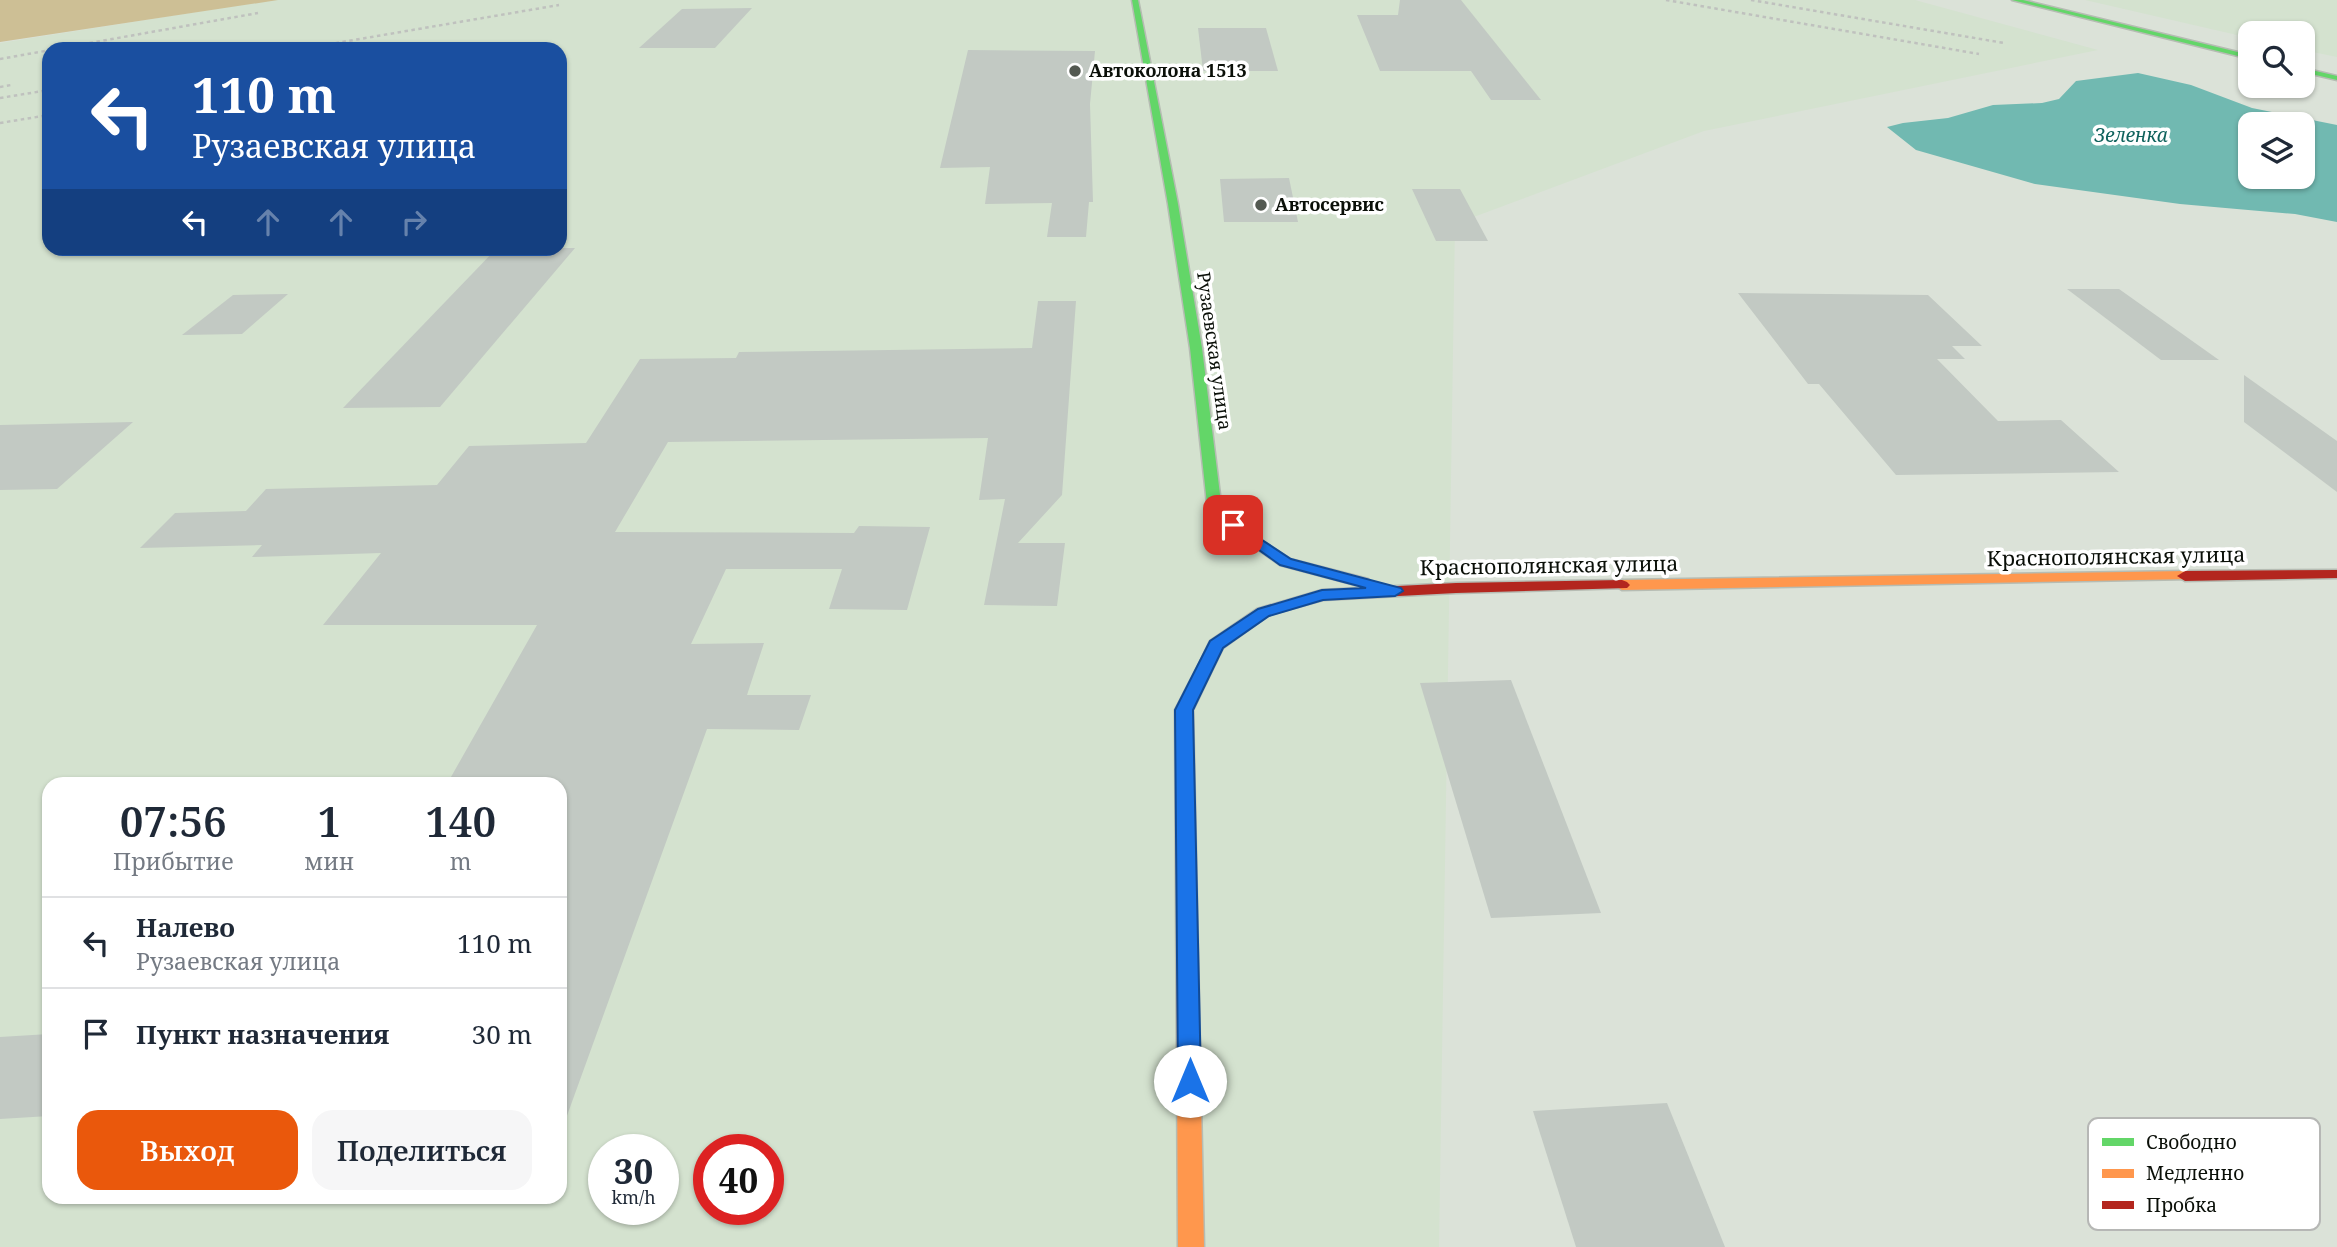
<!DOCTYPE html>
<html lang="ru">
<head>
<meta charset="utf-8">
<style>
	body { margin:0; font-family:"Noto Serif",serif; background:#f6f6f7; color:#1f2937; height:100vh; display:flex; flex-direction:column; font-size:26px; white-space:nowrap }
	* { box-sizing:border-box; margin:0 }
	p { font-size:23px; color:#747a83 }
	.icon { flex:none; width:38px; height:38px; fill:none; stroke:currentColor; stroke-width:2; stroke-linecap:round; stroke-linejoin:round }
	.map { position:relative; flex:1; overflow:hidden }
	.side { position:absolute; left:42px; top:777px; width:525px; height:427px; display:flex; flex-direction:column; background:#fff; border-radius:21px; box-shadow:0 2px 5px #0004 }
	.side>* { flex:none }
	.top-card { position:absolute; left:42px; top:42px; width:525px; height:214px; border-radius:21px; box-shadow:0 2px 5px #0004; background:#1a4fa0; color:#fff; overflow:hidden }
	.buttons { position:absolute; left:2238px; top:21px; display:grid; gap:14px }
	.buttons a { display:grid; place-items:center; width:77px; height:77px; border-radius:14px; background:#fff; box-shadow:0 2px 5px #0004; font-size:35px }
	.speed { position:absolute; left:588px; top:1134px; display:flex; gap:14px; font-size:35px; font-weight:700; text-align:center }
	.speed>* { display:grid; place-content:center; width:91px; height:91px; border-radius:50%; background:#fff; box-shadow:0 2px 5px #0004; line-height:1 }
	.speed small { font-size:18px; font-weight:400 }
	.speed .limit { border:10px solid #d22; background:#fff; color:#111 }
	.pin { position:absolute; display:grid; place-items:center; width:60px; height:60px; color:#fff; margin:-30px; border-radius:14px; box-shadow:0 4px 10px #0006 }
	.me { position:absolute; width:77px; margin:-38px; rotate:0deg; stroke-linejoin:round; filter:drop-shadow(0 0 5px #0008) }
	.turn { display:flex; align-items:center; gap:24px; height:147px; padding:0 35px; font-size:32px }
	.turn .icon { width:91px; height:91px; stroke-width:2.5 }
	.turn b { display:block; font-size:49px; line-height:60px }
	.lanes { display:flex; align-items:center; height:66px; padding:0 35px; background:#0003; justify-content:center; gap:35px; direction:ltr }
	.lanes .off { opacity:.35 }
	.eta { display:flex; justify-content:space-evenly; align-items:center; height:119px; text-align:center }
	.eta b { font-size:42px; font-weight:600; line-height:49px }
	.action { display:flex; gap:14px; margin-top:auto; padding:14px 35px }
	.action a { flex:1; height:80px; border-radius:21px; background:#ea580c; color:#fff; font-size:28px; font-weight:600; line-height:80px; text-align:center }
	.action a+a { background:#f6f6f7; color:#1f2937 }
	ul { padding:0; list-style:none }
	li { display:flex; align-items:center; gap:21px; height:91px; padding:0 35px; border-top:2px solid #e0e1e3 }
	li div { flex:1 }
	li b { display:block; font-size:26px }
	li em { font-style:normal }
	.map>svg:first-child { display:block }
	.built { fill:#d4e2cf; fill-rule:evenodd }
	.forest { fill:#cdbf95 }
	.water { fill:#71b9b1; fill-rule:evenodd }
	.building { fill:#c2c9c3 }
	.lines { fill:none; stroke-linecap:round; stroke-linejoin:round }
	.fast-casing { stroke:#b6bcb3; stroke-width:3 }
	.slow-casing { stroke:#b6bcb3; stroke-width:3 }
	.jam-casing { stroke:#b6bcb3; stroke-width:3 }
	.fast { fill:#63d668; fill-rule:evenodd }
	.slow { fill:#ff974d; fill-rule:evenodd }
	.jam { fill:#b3261e; fill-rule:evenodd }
	.rail { stroke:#bfc1be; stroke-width:2.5; stroke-dasharray:3.5 3.5; stroke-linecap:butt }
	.route { fill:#1a73e8; stroke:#114b97; stroke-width:2 }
	.poi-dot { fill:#535951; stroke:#fff; stroke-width:2.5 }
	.labels { text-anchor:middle; stroke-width:7; stroke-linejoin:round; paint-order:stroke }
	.far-poi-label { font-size:18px; font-weight:bold; fill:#0a0f08; stroke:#fff; text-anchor:start }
	.far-street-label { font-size:18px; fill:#0a0f08; stroke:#fff }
	.far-water-label { font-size:19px; font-style:italic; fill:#10635d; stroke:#fff }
	.street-label { font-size:21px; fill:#0a0f08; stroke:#fff }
	.key { fill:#fff; stroke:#b6b7b5; stroke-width:2 }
	.key-label { font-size:19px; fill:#0a0f08 }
</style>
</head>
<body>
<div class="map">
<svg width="2337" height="1247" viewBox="0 0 2337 1247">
	<rect width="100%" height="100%" fill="#dbe2d8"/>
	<g class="built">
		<path d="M271 0H1915L2098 50 1704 131 1455 224 1439 1247H0V43ZM49 49H560V248H49ZM49 784H560V1197H49ZM604 1150H663V1209H604ZM709 1150H768V1209H709Z"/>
		<path d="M2085 0H2337V57L2303 50V33H2250V38Z"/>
	</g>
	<path class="forest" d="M0 0H278L0 42Z"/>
	<path class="water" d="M2138 73 2191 85 2252 108 2337 125V222L2295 214 2180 204 2035 184 1916 150 1887 127 1903 123 1948 118 1993 105 2042 103 2059 99 2076 81ZM2250 124H2303V177H2250Z"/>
	<g class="building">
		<path d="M1400 0H1461L1541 100H1491L1471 71H1380L1357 15H1398Z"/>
		<path d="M752 8 715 48H639L682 9Z"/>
		<path d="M1198 28H1266L1278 71H1203Z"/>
		<path d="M968 50 1095 51 1090 104 1093 202H1089L1086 237H1047L1052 203 985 204 990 167 940 168Z"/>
		<path d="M1289 178 1298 222H1224L1220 179Z"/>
		<path d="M1412 189H1460L1488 241H1436Z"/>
		<path d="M497 248H575L440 407 343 408Z"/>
		<path d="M2067 289H2119L2219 360H2161Z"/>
		<path d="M1738 293 1928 295 1982 346H1952L1965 359H1937L1998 421 2061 420 2119 472 1896 475 1819 384H1808Z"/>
		<path d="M288 294 242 334 182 335 233 295Z"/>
		<path d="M1038 301H1076L1062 495 1018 543H1065L1057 606 984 605 1005 499 979 500 988 438 668 442 615 532 854 533 859 526 930 527 907 610 829 609 842 569H726L691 644 764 643 747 695H811L799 730 707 729 564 1124 560 1123V784H447L537 625H323L381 553 252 557 262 545 140 548 175 513 246 511 266 489 437 485 469 446 586 443 640 359 736 358 739 352 1032 348Z"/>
		<path d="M2244 375 2337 441V492L2244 422Z"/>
		<path d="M133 422 57 489 0 490V425Z"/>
		<path d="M1511 680 1601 913 1491 918 1420 683Z"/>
		<path d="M49 1034V1116L0 1119V1037Z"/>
		<path d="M1667 1103 1725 1247H1576L1533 1111Z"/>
	</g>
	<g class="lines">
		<g class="fast-casing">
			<g id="fast">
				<path d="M1132 0H1138L1178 204 1202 348 1222 511 1246 528 1248 531 1246 534 1241 535 1208 513 1190 348 1168 204Z"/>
				<path d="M2012 0H2023L2250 55V59Z"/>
				<path d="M2303 68 2337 76V80L2303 72Z"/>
			</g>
		</g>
		<g class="slow-casing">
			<g id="slow">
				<path d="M2185 571 2193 576 2190 579 1622 590 1614 585 1622 580Z"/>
				<path d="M1209 655 1217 660 1193 710 1204 1247H1178L1175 710 1201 660Z"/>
			</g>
		</g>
		<g class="jam-casing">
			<g id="jam">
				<path d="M1241 527 1290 559 1368 579 1371 582 1363 587 1280 565 1236 534 1234 531 1236 528Z"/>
				<path d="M2337 570V578L2185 581 2177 576 2185 571Z"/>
				<path d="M1622 580 1627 582 1630 585 1627 588 1456 593 1323 600 1269 615 1223 648 1215 664H1203L1201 660 1210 641 1257 609 1322 590 1456 583Z"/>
			</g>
		</g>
		<use href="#fast" class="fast"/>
		<use href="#slow" class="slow"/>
		<use href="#jam" class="jam"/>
		<g class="rail">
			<path d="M1666 0 1979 54"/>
			<path d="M1751 0 2004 43"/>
			<path d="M301 49 559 5"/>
			<path d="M0 59 258 13"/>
			<path d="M0 87 11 85"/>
			<path d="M0 98 49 90"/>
			<path d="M0 123 49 115"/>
		</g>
	</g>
	<path class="route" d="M1233 521 1291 559 1401 588 1403 591 1395 596 1323 600 1269 616 1223 648 1193 710 1201 1081 1198 1089 1190 1092 1182 1089 1178 1081 1175 710 1210 641 1258 609 1322 590 1366 588 1280 565 1228 528 1226 525Z"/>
	<g class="poi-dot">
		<circle cx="1075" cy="71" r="7"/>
		<circle cx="1261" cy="205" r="7"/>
	</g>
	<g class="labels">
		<g class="far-poi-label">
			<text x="1089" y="77">Автоколона 1513</text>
			<text x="1275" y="211">Автосервис</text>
		</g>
		<g class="far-street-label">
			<text transform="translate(1214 351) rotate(82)" y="6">Рузаевская улица</text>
		</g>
		<g class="far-water-label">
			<text x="2131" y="142">Зеленка</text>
		</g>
		<g class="street-label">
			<text transform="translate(2116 557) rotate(-1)" y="7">Краснополянская улица</text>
			<text transform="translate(1549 566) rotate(-1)" y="7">Краснополянская улица</text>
		</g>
	</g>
	<rect x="2088" y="1118" width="232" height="112" rx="10" class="key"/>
	<rect x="2102" y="1138" width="32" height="8" fill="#63d668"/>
	<rect x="2102" y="1169" width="32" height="9" fill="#ff974d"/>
	<rect x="2102" y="1201" width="32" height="8" fill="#b3261e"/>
	<g class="key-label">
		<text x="2146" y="1149">Свободно</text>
		<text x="2146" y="1180">Медленно</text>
		<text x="2146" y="1212">Пробка</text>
	</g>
</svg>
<div class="buttons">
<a><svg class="icon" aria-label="search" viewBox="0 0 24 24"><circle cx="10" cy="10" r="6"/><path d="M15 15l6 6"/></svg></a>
<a><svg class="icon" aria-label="layers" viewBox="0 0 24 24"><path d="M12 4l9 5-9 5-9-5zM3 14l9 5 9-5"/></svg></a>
</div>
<div class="speed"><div>30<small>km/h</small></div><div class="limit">40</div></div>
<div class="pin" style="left:1233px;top:525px;background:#d93025"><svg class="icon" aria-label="arrive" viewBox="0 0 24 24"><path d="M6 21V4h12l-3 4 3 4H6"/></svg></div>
<svg class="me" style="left:1190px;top:1081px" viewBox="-20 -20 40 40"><circle r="19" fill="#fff"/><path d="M0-13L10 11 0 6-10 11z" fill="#1a73e8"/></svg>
<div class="top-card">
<div class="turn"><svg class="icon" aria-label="left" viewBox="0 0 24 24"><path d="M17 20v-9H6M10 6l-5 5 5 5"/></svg><div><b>110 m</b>Рузаевская улица</div></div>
<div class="lanes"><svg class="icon" aria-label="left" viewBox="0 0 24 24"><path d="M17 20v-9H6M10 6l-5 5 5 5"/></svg><svg class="icon off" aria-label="ahead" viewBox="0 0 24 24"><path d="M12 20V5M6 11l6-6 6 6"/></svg><svg class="icon off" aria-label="ahead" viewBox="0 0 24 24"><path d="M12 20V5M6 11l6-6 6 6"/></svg><svg class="icon off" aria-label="right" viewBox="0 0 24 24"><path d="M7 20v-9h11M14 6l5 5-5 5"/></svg></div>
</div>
<section class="side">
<div class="eta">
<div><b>07:56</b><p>Прибытие</p></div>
<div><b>1</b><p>мин</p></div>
<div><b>140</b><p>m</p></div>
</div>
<ul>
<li><svg class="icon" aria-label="left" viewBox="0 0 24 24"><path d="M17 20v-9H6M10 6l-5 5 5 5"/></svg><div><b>Налево</b><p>Рузаевская улица</p></div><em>110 m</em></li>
<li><svg class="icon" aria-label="arrive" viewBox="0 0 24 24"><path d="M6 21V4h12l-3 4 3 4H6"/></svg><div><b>Пункт назначения</b></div><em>30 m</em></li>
</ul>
<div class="action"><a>Выход</a><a>Поделиться</a></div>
</section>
</div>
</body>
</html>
